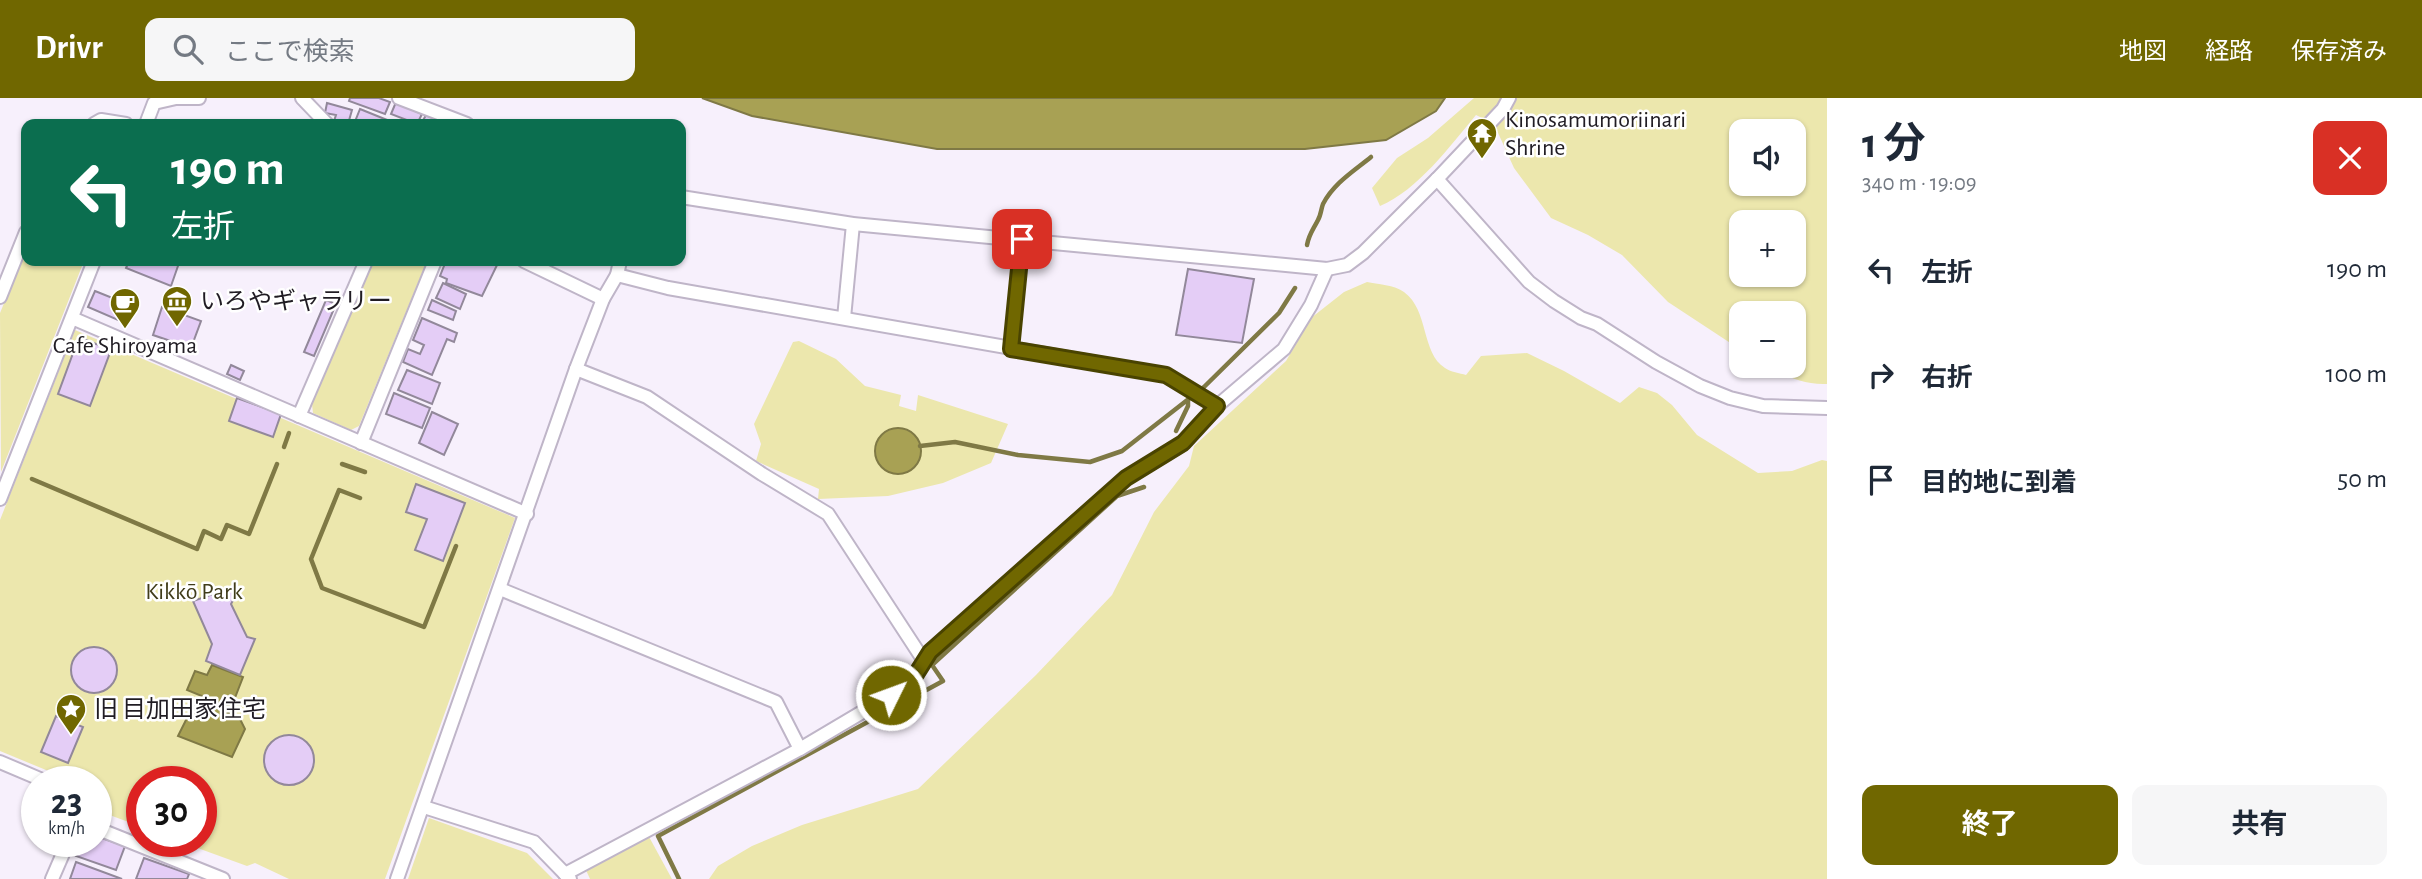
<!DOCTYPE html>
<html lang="ja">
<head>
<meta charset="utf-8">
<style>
	body { margin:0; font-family:"Alegreya Sans","Noto Sans JP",sans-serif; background:#f6f6f7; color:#1f2937; height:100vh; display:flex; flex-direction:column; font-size:26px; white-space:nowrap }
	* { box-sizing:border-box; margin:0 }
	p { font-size:23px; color:#747a83 }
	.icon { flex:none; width:38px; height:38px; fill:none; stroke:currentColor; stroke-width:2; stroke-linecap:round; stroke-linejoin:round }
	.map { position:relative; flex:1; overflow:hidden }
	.side { display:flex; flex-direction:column; background:#fff; width:595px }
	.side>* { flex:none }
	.banner { position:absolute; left:21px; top:21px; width:665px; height:147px; border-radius:14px; box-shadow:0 2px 5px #0004; background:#0b6e4f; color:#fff; overflow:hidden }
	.fabs { position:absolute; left:1729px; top:21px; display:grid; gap:14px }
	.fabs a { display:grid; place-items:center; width:77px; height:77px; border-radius:14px; background:#fff; box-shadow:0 2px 5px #0004; font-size:35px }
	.speed { position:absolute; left:21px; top:668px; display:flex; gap:14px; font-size:35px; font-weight:700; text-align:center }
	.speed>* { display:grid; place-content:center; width:91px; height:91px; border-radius:50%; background:#fff; box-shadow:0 2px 5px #0004; line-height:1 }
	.speed small { font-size:18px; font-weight:400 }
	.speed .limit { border:10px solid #d22; background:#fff; color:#111 }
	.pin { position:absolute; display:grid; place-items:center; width:60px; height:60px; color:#fff; margin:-30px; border-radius:14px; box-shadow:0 4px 10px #0006 }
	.me { position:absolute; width:77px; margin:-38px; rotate:48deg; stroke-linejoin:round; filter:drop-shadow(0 0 5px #0008) }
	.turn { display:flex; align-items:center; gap:24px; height:147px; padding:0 35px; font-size:32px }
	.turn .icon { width:91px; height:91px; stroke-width:2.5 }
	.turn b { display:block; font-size:49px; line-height:60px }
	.round { display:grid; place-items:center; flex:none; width:74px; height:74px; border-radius:14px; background:#f6f6f7 }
	.overview { display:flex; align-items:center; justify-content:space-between; height:119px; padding:0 35px }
	h1 { font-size:42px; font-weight:700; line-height:52px }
	.action { display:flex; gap:14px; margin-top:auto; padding:14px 35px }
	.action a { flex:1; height:80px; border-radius:14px; background:#706700; color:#fff; font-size:28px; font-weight:700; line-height:80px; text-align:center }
	.action a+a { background:#f6f6f7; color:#1f2937 }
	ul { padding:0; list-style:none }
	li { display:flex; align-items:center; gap:21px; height:105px; padding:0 35px }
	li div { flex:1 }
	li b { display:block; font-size:26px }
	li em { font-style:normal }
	header { display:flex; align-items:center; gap:42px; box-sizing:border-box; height:98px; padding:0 35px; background:#706700; color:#fff }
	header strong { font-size:33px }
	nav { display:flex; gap:38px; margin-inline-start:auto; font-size:24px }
	.search { width:490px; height:63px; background:#f6f6f7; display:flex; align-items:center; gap:18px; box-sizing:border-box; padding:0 24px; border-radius:14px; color:#747a83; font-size:26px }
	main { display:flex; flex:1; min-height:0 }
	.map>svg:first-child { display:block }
	.green { fill:#ece7ad; fill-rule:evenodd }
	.water { fill:#a8a154; stroke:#7f7945; stroke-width:2 }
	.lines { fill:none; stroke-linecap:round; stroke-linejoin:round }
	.stream { stroke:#7f7945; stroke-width:4.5 }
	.building { fill:#e4cdf6; stroke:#92889a; stroke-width:2 }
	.minor-casing { stroke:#bfb5c8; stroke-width:16 }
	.minor { stroke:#fff; stroke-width:12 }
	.route-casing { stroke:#494300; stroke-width:18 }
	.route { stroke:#706700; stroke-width:12 }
	.labels { text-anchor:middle; stroke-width:5; stroke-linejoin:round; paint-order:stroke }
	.poi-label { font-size:24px; fill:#201c23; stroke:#fff; text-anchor:start }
	.park-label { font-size:24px; fill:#403c1a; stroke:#fff }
</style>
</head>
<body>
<header>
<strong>Drivr</strong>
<div class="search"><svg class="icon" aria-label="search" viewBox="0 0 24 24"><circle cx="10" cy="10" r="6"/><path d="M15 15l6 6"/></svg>ここで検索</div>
<nav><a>地図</a><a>経路</a><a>保存済み</a></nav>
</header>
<main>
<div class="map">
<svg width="1827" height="781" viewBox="0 0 1827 781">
	<rect width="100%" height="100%" fill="#f7f0fc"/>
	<g class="green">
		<path d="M1474 0H1827V286C1804 287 1787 279 1767 268H1794V215H1741V252L1668 204 1622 157 1588 137 1551 120 1514 70 1494 26 1476 17C1450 48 1418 92 1380 108L1372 90 1397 60 1428 40ZM1741 33H1794V86H1741ZM1741 124H1794V177H1741Z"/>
		<path d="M26 152V163H84L1 374 0 215Z"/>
		<path d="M372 163H427L359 328 351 332 313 315 312 306Z"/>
		<path d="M1367 184C1377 186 1395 187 1404 194 1429 212 1421 255 1445 270 1450 274 1460 275 1466 277L1481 258 1527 255 1564 273 1620 305 1639 289 1657 295 1672 307 1697 337 1758 375 1792 373 1822 362 1827 363V781H709L718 768 752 748 802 727 918 691 1036 577 1112 497 1154 414 1189 368 1194 348 1286 263 1311 220 1344 194Z"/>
		<path d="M75 232 515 420 385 781H289L255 765 247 768 181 744H201V684H142V729L96 712V684H75L0 653V422Z"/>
		<path d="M799 243 836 261 865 288 901 297 899 308 916 313 918 297 1008 326 991 365 943 385 888 398 818 401 819 391 756 363 761 346 754 326 793 244Z"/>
		<path d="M429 720 527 755 553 781H408Z"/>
		<path d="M648 737 672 781H590L586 772Z"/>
	</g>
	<g class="water">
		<path d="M702 0H1445L1436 13 1386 42 1305 51H937L752 18Z"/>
		<circle cx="898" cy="353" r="23"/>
		<path d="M212 567 243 579 231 610 187 592 195 573 207 577Z"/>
		<path d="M196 602 239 619 245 631 232 659 178 638Z"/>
	</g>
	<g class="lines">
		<g class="stream">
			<path d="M1307 147C1309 136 1313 132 1318 122 1321 117 1321 111 1323 106 1334 85 1354 73 1371 59"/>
			<path d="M1176 333 1188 308V302"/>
			<path d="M920 348 955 344 1018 357 1090 364 1122 353 1204 289 1279 215 1295 190"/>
			<path d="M284 349 289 335"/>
			<path d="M342 366 365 374"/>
			<path d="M32 381 197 451 204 433 221 441 227 427 249 436 277 366"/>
			<path d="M360 400 339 392 311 461 322 490 424 529 456 448"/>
			<path d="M679 781 658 738 943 583 932 567 1117 398 1144 389"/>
		</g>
	</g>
	<g class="building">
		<path d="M350 0H379L390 4 385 16 349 3Z"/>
		<path d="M396 4 422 16 417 26 391 16Z"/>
		<path d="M327 5 352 12 348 26 334 23 336 17 325 15Z"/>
		<path d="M360 11 397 26H354Z"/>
		<path d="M426 17 447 26H421Z"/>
		<path d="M129 163H174L179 165 171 188 126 170Z"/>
		<path d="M446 163H499L482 198 446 185 447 181 440 178Z"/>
		<path d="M1188 171 1254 181 1242 245 1176 237Z"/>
		<path d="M443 185 466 196 460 211 436 200Z"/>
		<path d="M95 193 125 205 118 222 88 209Z"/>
		<path d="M326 202 336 206 314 258 304 254Z"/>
		<path d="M432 202 456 213 453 222 428 212Z"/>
		<path d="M162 209 201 223 191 250 153 237Z"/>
		<path d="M422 220 457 235 454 244 447 241 432 277 403 264 408 251 420 256 424 247 413 242Z"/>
		<path d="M79 239 111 252 90 308 58 296Z"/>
		<path d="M231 267 244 273 240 282 227 276Z"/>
		<path d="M407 272 440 285 432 306 398 292Z"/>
		<path d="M394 295 430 310 422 330 386 316Z"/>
		<path d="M237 300 281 316 273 339 229 323Z"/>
		<path d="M432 314 458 326 444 357 419 345Z"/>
		<path d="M416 386 465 405 443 463 415 452 427 421 406 414Z"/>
		<path d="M233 489 236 497 231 506 247 539 255 541 240 577 206 563 212 546 193 503Z"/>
		<circle cx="94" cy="572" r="23"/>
		<path d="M56 618 83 629 68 665 41 654Z"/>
		<circle cx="289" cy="662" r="25"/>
		<path d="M96 738 125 748 116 772 76 758 82 744H96Z"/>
		<path d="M144 760 189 776 187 781H136Z"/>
		<path d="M76 764 122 781H70Z"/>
	</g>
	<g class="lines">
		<g class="minor-casing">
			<g id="minor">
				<path d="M302 0 327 26"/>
				<path d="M399 0 467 26"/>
				<path d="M94 26 101 22 126 26"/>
				<path d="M146 26 154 5 176 0H199"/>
				<path d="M1437 81 1529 184 1554 203 1581 220 1597 226 1656 264 1700 288 1730 300 1763 308 1827 310"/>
				<path d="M681 99 853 126 1327 171 1347 167 1363 155 1437 81 1503 11 1509 0"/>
				<path d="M524 163 603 201"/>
				<path d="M617 177 668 190 1166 277 1217 308"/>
				<path d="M0 199 26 134"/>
				<path d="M72 220 527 416"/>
				<path d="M844 220 853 126"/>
				<path d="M1011 251 1022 141"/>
				<path d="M299 318 366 163"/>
				<path d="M361 345 435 163"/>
				<path d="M0 401 94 163"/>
				<path d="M500 491 776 604 800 651"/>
				<path d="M924 563 930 554 1126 380 1183 346 1217 308 1284 251 1311 207 1327 171"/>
				<path d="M0 664 47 684"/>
				<path d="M424 709 534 744 570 781"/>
				<path d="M96 730 223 781"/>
				<path d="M565 776 800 651 891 597 913 581 924 563 828 416 762 376 647 299 576 271"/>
				<path d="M52 781 68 744"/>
				<path d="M397 781 576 271 603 201 617 177 620 163"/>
			</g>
		</g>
		<use href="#minor" class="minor"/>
	</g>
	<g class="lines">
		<g class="route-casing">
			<path id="route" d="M891 597 913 581 930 554 1126 380 1183 345 1217 308 1166 277 1011 251 1022 141"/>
		</g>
		<use href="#route" class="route"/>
	</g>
	<defs>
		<g id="temple-pin" transform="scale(1.575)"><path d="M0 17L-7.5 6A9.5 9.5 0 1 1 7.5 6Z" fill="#706700" stroke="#fff"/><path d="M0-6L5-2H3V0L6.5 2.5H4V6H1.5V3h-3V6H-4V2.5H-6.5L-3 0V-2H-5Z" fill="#fff"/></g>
		<g id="museum-pin" transform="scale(1.575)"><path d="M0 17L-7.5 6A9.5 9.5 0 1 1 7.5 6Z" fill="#706700" stroke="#fff"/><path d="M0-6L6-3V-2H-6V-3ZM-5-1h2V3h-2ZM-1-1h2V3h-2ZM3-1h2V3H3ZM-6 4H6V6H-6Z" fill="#fff"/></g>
		<g id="cafe-pin" transform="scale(1.575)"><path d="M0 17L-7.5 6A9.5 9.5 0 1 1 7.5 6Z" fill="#706700" stroke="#fff"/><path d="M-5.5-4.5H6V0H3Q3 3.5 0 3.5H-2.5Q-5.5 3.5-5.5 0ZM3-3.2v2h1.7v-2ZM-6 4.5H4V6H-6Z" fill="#fff"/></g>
		<g id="sight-pin" transform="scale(1.575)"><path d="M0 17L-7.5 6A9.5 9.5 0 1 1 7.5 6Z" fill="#706700" stroke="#fff"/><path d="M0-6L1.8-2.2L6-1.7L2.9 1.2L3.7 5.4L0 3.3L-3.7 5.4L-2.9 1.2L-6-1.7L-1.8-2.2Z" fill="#fff"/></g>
	</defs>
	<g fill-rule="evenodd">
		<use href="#temple-pin" x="1482" y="35"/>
		<use href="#museum-pin" x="177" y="203"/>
		<use href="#cafe-pin" x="125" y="205"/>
		<use href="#sight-pin" x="71" y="611"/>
	</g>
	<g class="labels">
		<g class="poi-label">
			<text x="1505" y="29">Kinosamumoriinari<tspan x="1505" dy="28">Shrine</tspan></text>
			<text x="200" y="211">いろやギャラリー</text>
			<text x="125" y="255" text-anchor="middle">Cafe Shiroyama</text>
			<text x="94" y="619">旧 目加田家住宅</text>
		</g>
		<g class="park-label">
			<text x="194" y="501">Kikkō Park</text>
		</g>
	</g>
</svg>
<div class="fabs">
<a><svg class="icon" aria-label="sound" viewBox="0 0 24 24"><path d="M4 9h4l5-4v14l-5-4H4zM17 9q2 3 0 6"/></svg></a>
<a>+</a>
<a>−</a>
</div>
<div class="speed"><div>23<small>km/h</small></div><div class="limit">30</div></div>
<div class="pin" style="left:1022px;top:141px;background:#d93025"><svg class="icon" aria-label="arrive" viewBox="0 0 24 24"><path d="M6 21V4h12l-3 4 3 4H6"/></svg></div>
<svg class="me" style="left:891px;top:597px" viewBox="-20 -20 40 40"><circle r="17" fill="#706700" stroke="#fff" stroke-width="3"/><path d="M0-11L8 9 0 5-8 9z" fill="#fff"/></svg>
<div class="banner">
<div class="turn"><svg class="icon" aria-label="left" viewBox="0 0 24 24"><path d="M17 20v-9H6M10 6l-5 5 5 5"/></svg><div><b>190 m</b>左折</div></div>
</div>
</div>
<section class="side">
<div class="overview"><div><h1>1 分</h1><p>340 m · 19:09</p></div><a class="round" style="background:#d93025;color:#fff"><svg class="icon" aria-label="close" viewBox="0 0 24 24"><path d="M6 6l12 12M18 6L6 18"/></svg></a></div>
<ul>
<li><svg class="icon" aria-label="left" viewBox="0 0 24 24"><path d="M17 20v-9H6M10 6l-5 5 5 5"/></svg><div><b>左折</b></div><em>190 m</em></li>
<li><svg class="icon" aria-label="right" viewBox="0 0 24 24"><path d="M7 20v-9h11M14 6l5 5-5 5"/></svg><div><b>右折</b></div><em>100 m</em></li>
<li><svg class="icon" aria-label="arrive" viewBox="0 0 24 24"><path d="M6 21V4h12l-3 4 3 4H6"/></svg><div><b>目的地に到着</b></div><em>50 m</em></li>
</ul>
<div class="action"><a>終了</a><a>共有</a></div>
</section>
</main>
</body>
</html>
